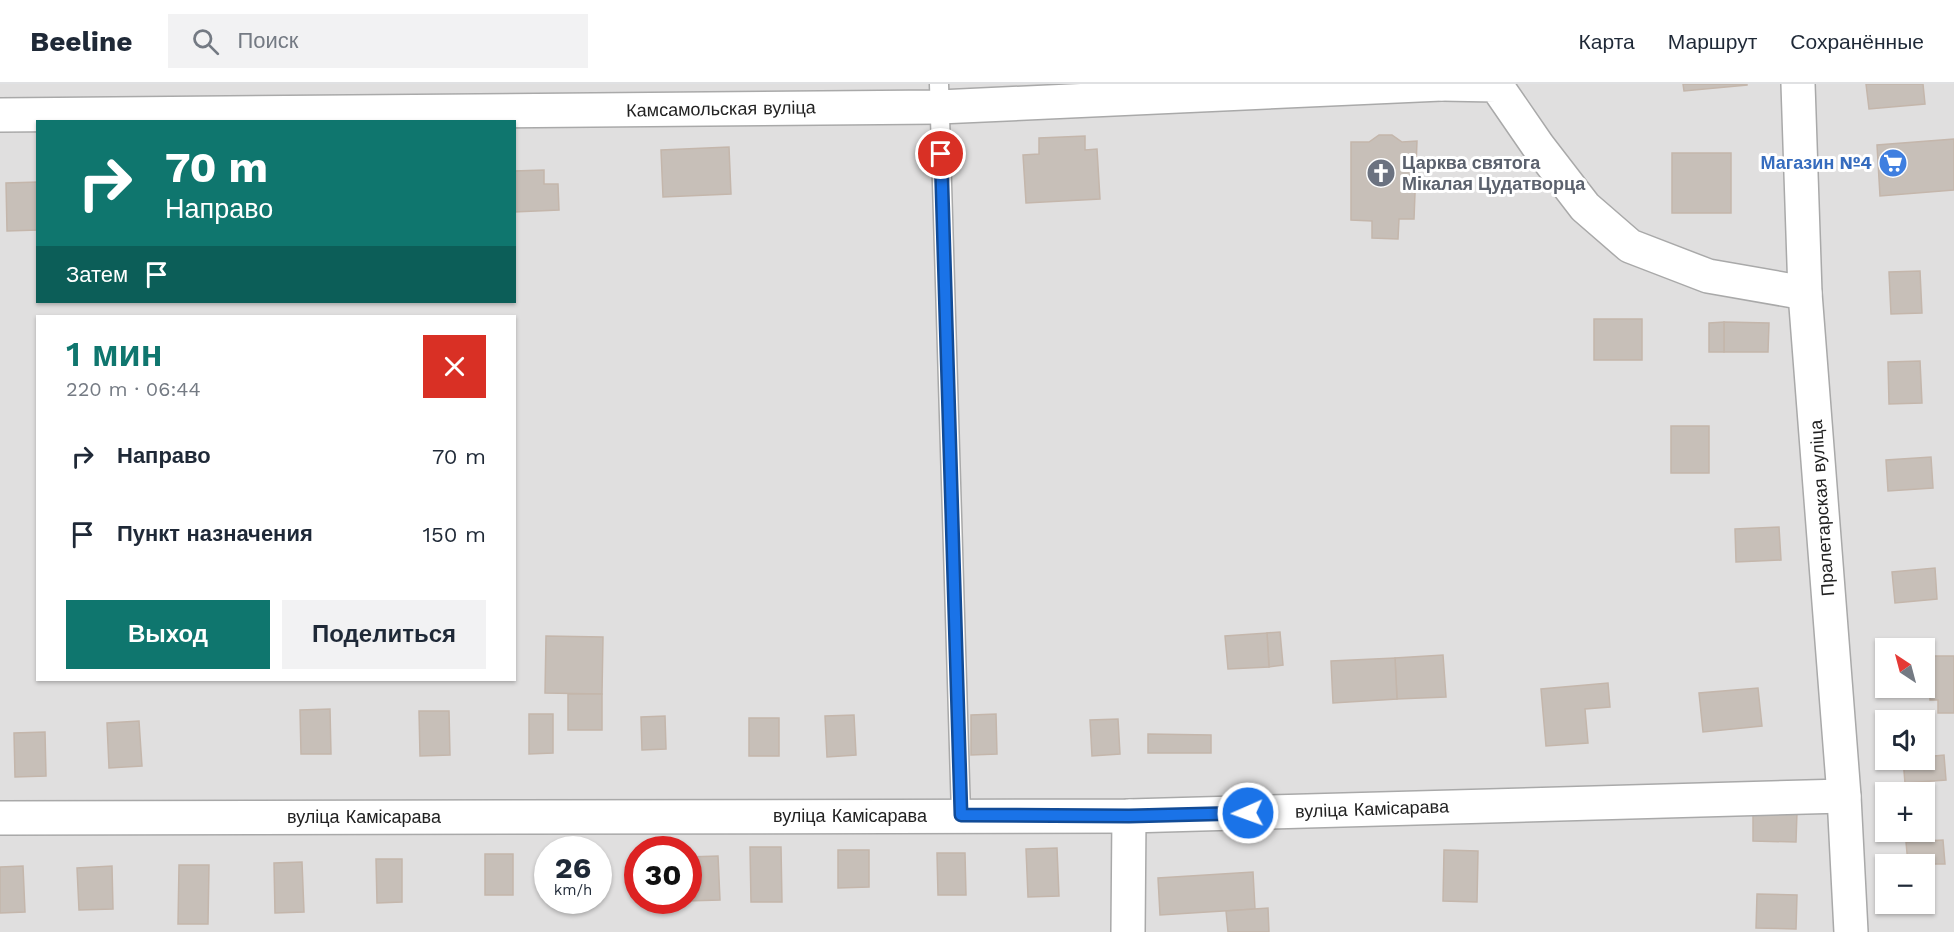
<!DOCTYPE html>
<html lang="ru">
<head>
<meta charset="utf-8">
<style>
	body { margin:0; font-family:"Work Sans",sans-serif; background:#f2f2f3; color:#1f2937; height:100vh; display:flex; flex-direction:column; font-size:22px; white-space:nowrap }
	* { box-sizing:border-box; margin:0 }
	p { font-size:20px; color:#747a83 }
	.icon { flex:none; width:33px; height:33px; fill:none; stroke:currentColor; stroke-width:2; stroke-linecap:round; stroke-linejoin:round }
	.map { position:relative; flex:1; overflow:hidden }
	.drawer { position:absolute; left:36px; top:231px; width:480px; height:366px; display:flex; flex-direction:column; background:#fff; border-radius:0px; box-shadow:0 2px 4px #0004 }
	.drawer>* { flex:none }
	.top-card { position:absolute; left:36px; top:36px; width:480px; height:183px; border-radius:0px; box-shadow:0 2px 4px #0004; background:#0f766e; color:#fff; overflow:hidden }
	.needle { width:39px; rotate:324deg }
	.tools { position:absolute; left:1875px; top:554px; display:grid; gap:12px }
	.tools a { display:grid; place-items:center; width:60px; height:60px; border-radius:0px; background:#fff; box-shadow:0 2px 4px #0004; font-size:30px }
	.speed { position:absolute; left:534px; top:752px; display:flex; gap:12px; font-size:30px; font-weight:700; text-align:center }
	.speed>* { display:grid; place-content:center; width:78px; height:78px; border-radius:50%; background:#fff; box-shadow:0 2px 4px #0004; line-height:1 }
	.speed small { font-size:15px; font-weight:400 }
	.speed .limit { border:9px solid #d22; background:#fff; color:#111 }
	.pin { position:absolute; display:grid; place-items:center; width:51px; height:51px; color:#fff; margin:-26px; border:3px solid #fff; border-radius:50%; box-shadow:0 2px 6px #0007 }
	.me { position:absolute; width:66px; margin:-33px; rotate:268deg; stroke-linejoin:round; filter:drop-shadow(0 0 4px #0008) }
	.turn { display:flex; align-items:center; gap:21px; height:126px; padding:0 30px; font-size:27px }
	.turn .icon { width:78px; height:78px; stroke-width:2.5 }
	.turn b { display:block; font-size:42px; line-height:51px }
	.then { display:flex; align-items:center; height:57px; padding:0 30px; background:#0003; gap:12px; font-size:22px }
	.round { display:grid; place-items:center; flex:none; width:63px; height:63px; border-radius:0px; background:#f2f2f3 }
	.head { display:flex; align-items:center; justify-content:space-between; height:102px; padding:0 30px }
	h1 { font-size:36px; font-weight:600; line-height:45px; color:#0f766e }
	.action { display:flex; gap:12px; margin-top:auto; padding:12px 30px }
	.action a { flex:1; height:69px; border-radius:0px; background:#0f766e; color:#fff; font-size:24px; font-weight:600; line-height:69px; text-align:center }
	.action a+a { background:#f2f2f3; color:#1f2937 }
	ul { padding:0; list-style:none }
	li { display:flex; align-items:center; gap:18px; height:78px; padding:0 30px }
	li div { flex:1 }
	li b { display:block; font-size:22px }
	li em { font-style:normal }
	header { display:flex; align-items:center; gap:36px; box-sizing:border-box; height:84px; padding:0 30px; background:#fff; border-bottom:2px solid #e0e1e3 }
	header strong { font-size:28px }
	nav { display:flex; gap:33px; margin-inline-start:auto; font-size:21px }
	.search { width:420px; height:54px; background:#f2f2f3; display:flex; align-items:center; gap:15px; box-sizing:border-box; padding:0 21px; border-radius:0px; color:#747a83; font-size:22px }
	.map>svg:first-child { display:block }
	.residential { fill:#e0dfdf; fill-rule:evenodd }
	.building { fill:#c7bfb8; stroke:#c4b6ab; stroke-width:1.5 }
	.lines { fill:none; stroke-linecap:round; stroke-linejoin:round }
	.service-casing { stroke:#a9a9a9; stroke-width:21 }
	.minor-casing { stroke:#a9a9a9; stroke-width:36 }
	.tertiary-casing { stroke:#a9a9a9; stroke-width:36 }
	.service { stroke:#fff; stroke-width:18 }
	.minor { stroke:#fff; stroke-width:33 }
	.tertiary { stroke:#fff; stroke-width:33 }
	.route-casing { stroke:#114b97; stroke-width:15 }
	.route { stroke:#1a73e8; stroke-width:10 }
	.labels { text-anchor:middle; stroke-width:6; stroke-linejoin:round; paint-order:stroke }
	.street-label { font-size:18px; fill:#222; stroke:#fff }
	.worship-label { font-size:18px; font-weight:bold; fill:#5b616d; stroke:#fff; text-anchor:start }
	.shop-label { font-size:18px; font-weight:bold; fill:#366cbe; stroke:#fff; text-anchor:end }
</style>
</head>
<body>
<header>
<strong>Beeline</strong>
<div class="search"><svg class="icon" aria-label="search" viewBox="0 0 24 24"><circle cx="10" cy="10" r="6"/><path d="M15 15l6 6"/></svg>Поиск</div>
<nav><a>Карта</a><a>Маршрут</a><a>Сохранённые</a></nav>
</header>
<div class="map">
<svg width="1954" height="848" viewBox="0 0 1954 848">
	<rect width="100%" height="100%" fill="#f2efe9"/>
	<path class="residential" d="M0 0H1954V848H0ZM38 38H514V218H38ZM38 232H514V596H38ZM1886 564H1924V603H1886ZM1886 636H1924V675H1886ZM1886 708H1924V747H1886ZM548 765H598V816H548ZM638 765H688V816H638ZM1886 780H1924V819H1886Z"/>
	<g class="building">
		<path d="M1683 0H1747V1L1684 7Z"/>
		<path d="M1866 0H1923L1925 20 1869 25Z"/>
		<path d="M1379 51H1392L1402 58 1417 57 1414 135H1399L1398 155 1372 154V137L1351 136V58H1369Z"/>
		<path d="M1085 52V66L1097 65 1100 115 1026 119 1023 71 1039 70V54Z"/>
		<path d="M1954 55V106L1880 112 1877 61Z"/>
		<path d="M729 63 731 110 663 113 661 66Z"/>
		<rect x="1672" y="69" width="59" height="60"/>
		<path d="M544 86V100H558L559 126 514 128V87Z"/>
		<path d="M38 98V146L7 147 6 99Z"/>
		<path d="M1920 187 1922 229 1891 230 1889 188Z"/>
		<rect x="1594" y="235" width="48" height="41"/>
		<path d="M1724 238 1769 239 1768 268H1724Z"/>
		<path d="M1724 238V268H1709V239Z"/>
		<path d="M1920 277 1922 319 1889 320 1888 278Z"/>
		<rect x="1671" y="342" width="38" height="47"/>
		<path d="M1931 373 1933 404 1888 407 1886 376Z"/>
		<path d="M1779 443 1781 476 1736 478 1735 445Z"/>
		<path d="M1935 484 1937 515 1895 519 1892 488Z"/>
		<path d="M1280 548 1283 581 1269 583 1267 549Z"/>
		<path d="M1267 549 1269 583 1228 585 1225 552Z"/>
		<path d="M546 552 603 553 602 610 545 609Z"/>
		<path d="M1443 571 1446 613 1397 615 1395 574Z"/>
		<path d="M1930 572H1954V629H1938V616H1930Z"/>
		<path d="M1395 574 1397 615 1333 619 1331 577Z"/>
		<path d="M1608 599 1610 623 1585 625 1588 659 1546 662 1541 605Z"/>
		<path d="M1758 604 1762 642 1703 648 1699 609Z"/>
		<rect x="568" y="610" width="34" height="36"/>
		<path d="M330 625 331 670H301L300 626Z"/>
		<path d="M419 627H449L450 671 420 672Z"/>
		<path d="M529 630H553V669L529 670Z"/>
		<path d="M996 630 997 670 971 671V631Z"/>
		<path d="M854 631 856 671 827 673 825 632Z"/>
		<path d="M665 632 666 665 642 666 641 633Z"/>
		<rect x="749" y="634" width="30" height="38"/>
		<path d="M1118 635 1120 670 1092 672 1090 636Z"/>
		<path d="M139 637 142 682 109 684 107 639Z"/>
		<path d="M45 648 46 692 15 693 14 649Z"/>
		<path d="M1148 650 1211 651V669H1148Z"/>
		<path d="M1944 671 1946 696 1905 699 1903 675H1924V673Z"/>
		<path d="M1753 727 1797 728 1796 758 1753 757Z"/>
		<path d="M1943 756 1945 780H1908L1906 758Z"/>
		<path d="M664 758V765H646V759Z"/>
		<path d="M750 763H781L782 818H751Z"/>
		<path d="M1057 764 1059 812 1028 813 1026 765Z"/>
		<path d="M838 766H869V803L838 804Z"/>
		<path d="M1444 766 1478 767 1477 818 1443 817Z"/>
		<path d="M937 769H965L966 811H938Z"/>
		<rect x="485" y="770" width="28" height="41"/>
		<path d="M718 772 720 816 686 817 688 816V773Z"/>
		<path d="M376 775H402V818L377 819Z"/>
		<path d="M302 778 304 828 275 829 274 779Z"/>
		<path d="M179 781H209L208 840H178Z"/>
		<path d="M23 782 25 828 0 829V783Z"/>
		<path d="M112 782 113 825 79 826 77 784Z"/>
		<path d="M1253 788 1255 825 1160 831 1158 794Z"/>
		<path d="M1757 810 1797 811 1796 845 1756 844Z"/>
		<path d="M1268 824 1269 848H1228L1226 827Z"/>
	</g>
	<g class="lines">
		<g class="service-casing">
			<path id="service" d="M939 0 961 731"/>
		</g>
		<g class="minor-casing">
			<g id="minor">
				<path d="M1442 0 1496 1 1538 62 1585 123 1630 162 1708 192 1805 209"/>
				<path d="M0 31 939 23 1441 0"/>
				<path d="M0 734 1129 732 1844 712"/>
				<path d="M1128 848 1129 732"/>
			</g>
		</g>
		<g class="tertiary-casing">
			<path id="tertiary" d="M1798 0 1805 209 1844 712 1851 848"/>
		</g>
		<use href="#service" class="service"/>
		<use href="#minor" class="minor"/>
		<use href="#tertiary" class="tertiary"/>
	</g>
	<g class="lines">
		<g class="route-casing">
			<path id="route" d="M941 70 961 731 1129 732 1248 729"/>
		</g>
		<use href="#route" class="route"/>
	</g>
	<defs>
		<g id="supermarket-disc" transform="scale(1.5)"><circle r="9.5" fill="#3f7fe0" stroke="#fff"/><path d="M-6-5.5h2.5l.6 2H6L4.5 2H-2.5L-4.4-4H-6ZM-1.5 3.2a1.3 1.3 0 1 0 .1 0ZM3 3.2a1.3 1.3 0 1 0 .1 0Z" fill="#fff"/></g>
		<g id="church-disc" transform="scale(1.5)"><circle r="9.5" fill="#6b7280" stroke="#fff"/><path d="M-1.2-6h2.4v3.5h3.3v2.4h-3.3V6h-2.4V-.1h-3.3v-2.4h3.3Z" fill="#fff"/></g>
	</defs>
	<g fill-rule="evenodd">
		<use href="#supermarket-disc" x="1893" y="79"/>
		<use href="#church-disc" x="1381" y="89"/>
	</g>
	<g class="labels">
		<g class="street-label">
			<text transform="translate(721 25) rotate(-1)" y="6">Камсамольская вуліца</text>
			<text transform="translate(1822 424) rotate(-94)" y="6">Пралетарская вуліца</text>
			<text transform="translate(1372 725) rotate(-2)" y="6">вуліца Камісарава</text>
			<text x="850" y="738">вуліца Камісарава</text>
			<text x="364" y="739">вуліца Камісарава</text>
		</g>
		<g class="worship-label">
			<text x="1402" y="85">Царква святога<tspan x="1402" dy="21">Мікалая Цудатворца</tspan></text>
		</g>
		<g class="shop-label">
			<text x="1872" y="85">Магазин №4</text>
		</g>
	</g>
</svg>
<div class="tools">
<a><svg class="needle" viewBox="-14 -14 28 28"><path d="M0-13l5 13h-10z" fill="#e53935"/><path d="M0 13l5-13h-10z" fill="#747a83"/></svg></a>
<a><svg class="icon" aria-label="sound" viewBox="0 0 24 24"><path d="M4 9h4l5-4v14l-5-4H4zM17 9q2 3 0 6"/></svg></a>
<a>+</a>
<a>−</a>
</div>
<div class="speed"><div>26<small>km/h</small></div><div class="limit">30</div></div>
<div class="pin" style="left:941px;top:70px;background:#d93025"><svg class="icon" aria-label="arrive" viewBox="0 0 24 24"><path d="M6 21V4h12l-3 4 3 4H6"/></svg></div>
<svg class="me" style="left:1248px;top:729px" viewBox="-20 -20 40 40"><circle r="17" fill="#1a73e8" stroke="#fff" stroke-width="3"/><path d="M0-11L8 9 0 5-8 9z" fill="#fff"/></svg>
<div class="top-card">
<div class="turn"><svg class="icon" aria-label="right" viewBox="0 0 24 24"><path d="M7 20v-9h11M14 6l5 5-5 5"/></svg><div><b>70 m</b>Направо</div></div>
<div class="then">Затем<svg class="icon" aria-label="arrive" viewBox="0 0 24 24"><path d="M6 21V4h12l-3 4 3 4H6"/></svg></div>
</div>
<section class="drawer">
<div class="head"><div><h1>1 мин</h1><p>220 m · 06:44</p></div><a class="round" style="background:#d93025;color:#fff"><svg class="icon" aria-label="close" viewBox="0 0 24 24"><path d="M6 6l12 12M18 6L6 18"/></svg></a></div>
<ul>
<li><svg class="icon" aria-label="right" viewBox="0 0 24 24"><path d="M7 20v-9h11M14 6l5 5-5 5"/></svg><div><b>Направо</b></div><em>70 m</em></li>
<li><svg class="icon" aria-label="arrive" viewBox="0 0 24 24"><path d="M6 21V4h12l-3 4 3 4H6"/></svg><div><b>Пункт назначения</b></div><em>150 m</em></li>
</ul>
<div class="action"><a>Выход</a><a>Поделиться</a></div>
</section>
</div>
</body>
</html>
